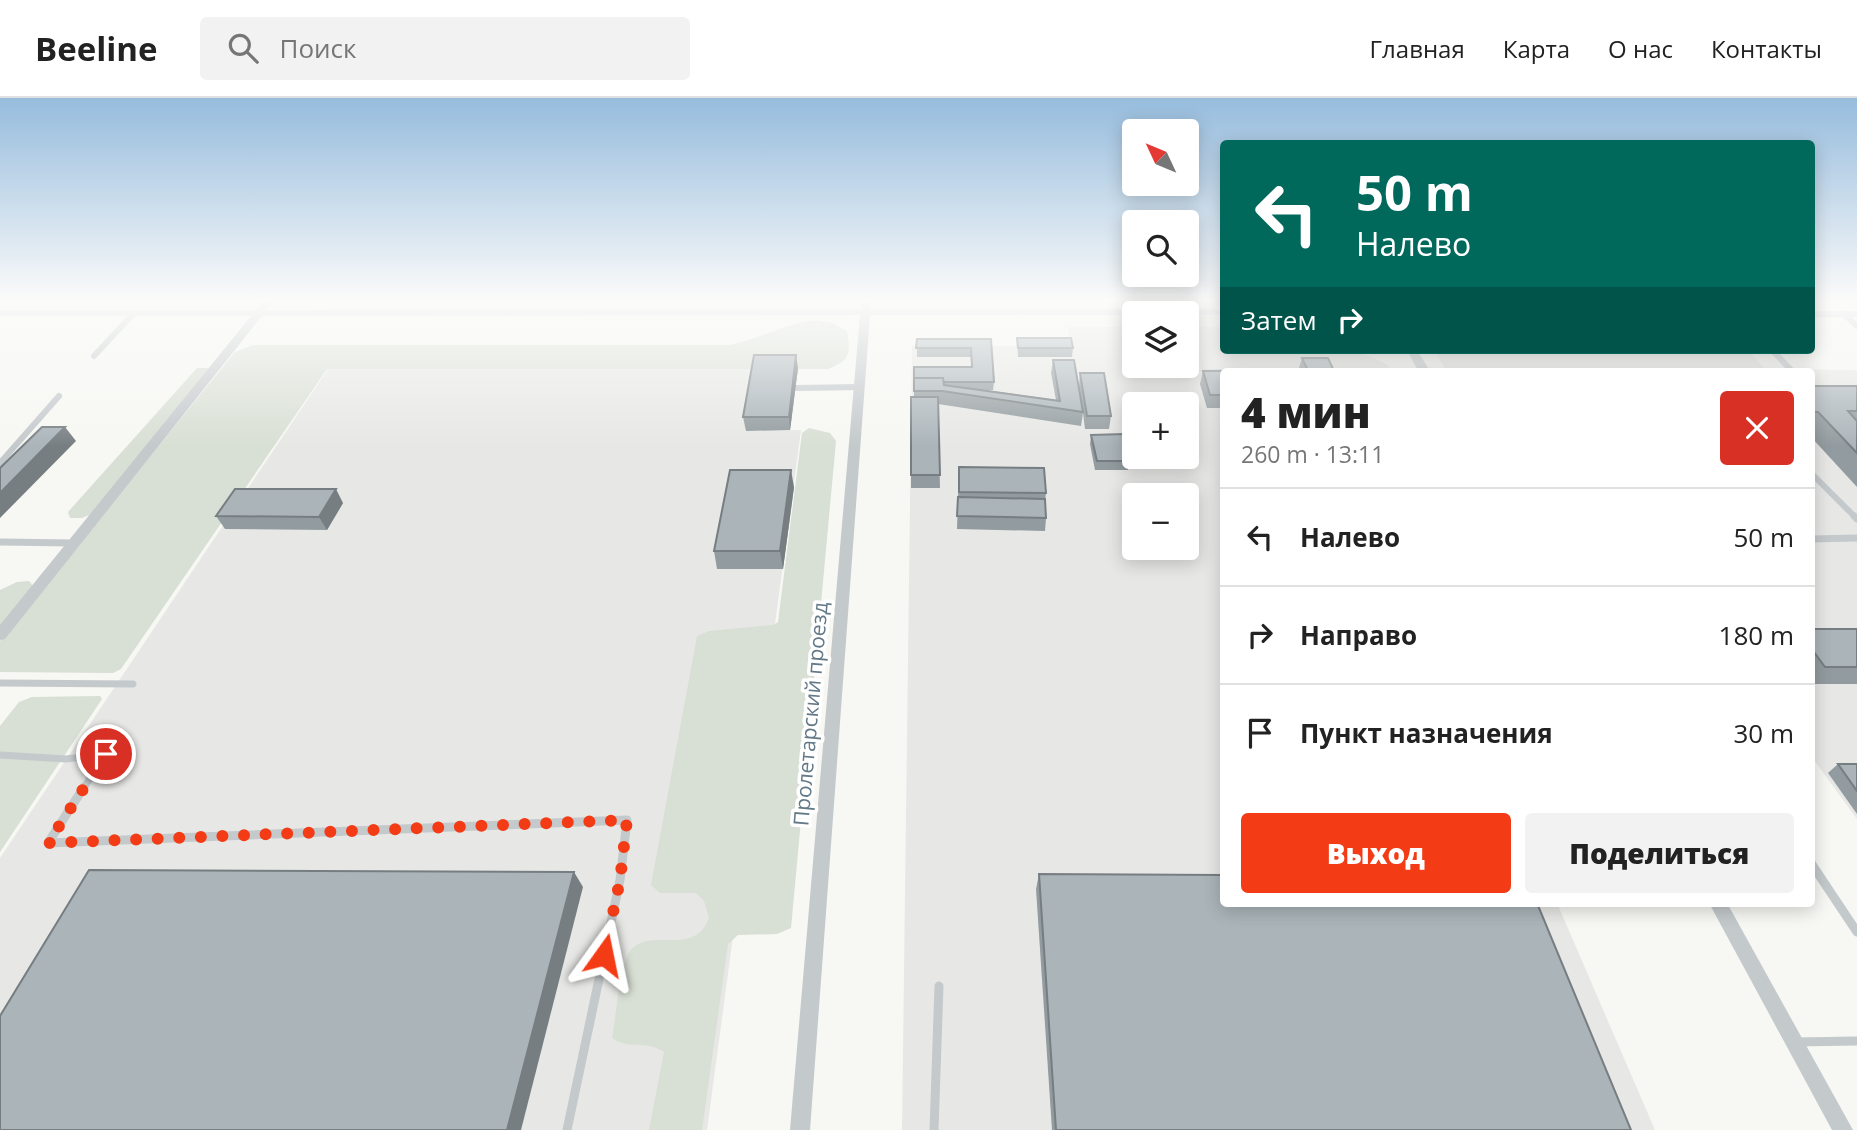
<!DOCTYPE html>
<html lang="ru">
<head>
<meta charset="utf-8">
<style>
	body { margin:0; font-family:"Open Sans",sans-serif; background:#f2f2f2; color:#222; height:100vh; display:flex; flex-direction:column; font-size:26px; white-space:nowrap }
	* { box-sizing:border-box; margin:0 }
	p { font-size:23px; color:#767676 }
	.icon { flex:none; width:38px; height:38px; fill:none; stroke:currentColor; stroke-width:2; stroke-linecap:round; stroke-linejoin:round }
	.map { position:relative; flex:1; overflow:hidden }
	.drawer { position:absolute; left:1220px; top:270px; width:595px; height:539px; display:flex; flex-direction:column; background:#fff; border-radius:7px; box-shadow:0 4px 18px #0003 }
	.drawer>* { flex:none }
	.guide { position:absolute; left:1220px; top:42px; width:595px; height:214px; border-radius:7px; box-shadow:0 4px 18px #0003; background:#00695c; color:#fff; overflow:hidden }
	.needle { width:46px; rotate:314deg }
	.controls { position:absolute; left:1122px; top:21px; display:grid; gap:14px }
	.controls a { display:grid; place-items:center; width:77px; height:77px; border-radius:7px; background:#fff; box-shadow:0 4px 18px #0003; font-size:35px }
	.pin { position:absolute; display:grid; place-items:center; width:60px; height:60px; color:#fff; margin:-30px; border:4px solid #fff; border-radius:50%; box-shadow:0 2px 7px #0007 }
	.me { position:absolute; width:77px; margin:-38px; rotate:12deg; stroke-linejoin:round; filter:drop-shadow(0 0 5px #0008) }
	.turn { display:flex; align-items:center; gap:24px; height:147px; padding:0 21px; font-size:32px }
	.turn .icon { width:91px; height:91px; stroke-width:2.5 }
	.turn b { display:block; font-size:49px; line-height:60px }
	.then { display:flex; align-items:center; height:66px; padding:0 21px; background:#0003; gap:14px; font-size:26px }
	.round { display:grid; place-items:center; flex:none; width:74px; height:74px; border-radius:7px; background:#f2f2f2 }
	.headline { display:flex; align-items:center; justify-content:space-between; height:119px; padding:0 21px }
	h1 { font-size:42px; font-weight:800; line-height:52px }
	.cta { display:flex; gap:14px; margin-top:auto; padding:14px 21px }
	.cta a { flex:1; height:80px; border-radius:7px; background:#f33b16; color:#fff; font-size:28px; font-weight:800; line-height:80px; text-align:center }
	.cta a+a { background:#f2f2f2; color:#222 }
	ul { padding:0; list-style:none }
	li { display:flex; align-items:center; gap:21px; height:98px; padding:0 21px; border-top:2px solid #e0e0e0 }
	li div { flex:1 }
	li b { display:block; font-size:26px }
	li em { font-style:normal }
	header { display:flex; align-items:center; gap:42px; box-sizing:border-box; height:98px; padding:0 35px; background:#fff; border-bottom:2px solid #e0e0e0 }
	header strong { font-size:33px }
	nav { display:flex; gap:38px; margin-inline-start:auto; font-size:24px }
	.search { width:490px; height:63px; background:#f2f2f2; display:flex; align-items:center; gap:18px; box-sizing:border-box; padding:0 24px; border-radius:7px; color:#767676; font-size:26px }
	.map>svg:first-child { display:block }
	.built { fill:#e7e8e6; fill-rule:evenodd }
	.green { fill:#d8dfd4 }
	.lines { fill:none; stroke-linecap:round; stroke-linejoin:round }
	.lane-far2 { stroke:#c4c9cc; stroke-width:6 }
	.lane-far1 { stroke:#c4c9cc; stroke-width:7 }
	.lane { stroke:#c4c9cc; stroke-width:9 }
	.street { fill:#c4c9cc; fill-rule:evenodd }
	.wall { fill:#929b9f }
	.shaded-wall { fill:#777e82 }
	.building { fill:#aab4b9; stroke:#777e82; stroke-width:2 }
	.route { stroke:#f33b16; stroke-width:12; stroke-dasharray:0 21.6 }
	.labels { text-anchor:middle; stroke-width:7; stroke-linejoin:round; paint-order:stroke }
	.street-label { font-size:21px; fill:#637987; stroke:#fff }
</style>
</head>
<body>
<header>
<strong>Beeline</strong>
<div class="search"><svg class="icon" aria-label="search" viewBox="0 0 24 24"><circle cx="10" cy="10" r="6"/><path d="M15 15l6 6"/></svg>Поиск</div>
<nav><a>Главная</a><a>Карта</a><a>О нас</a><a>Контакты</a></nav>
</header>
<div class="map">
<svg width="1857" height="1032" viewBox="0 0 1857 1032">
	<rect width="100%" height="100%" fill="#f7f7f3"/>
	<g class="built">
		<path d="M1068 229H1134V268H1186L1187 229H1223V252H1356L1388 267 1391 273H1223V805H1557L1655 1032H902L912 248H1070ZM1134 306H1186V359H1134ZM1134 397H1186V450H1134Z"/>
		<path d="M1434 252H1748L1765 271 1857 272V721L1811 658V273H1446Z"/>
		<path d="M798 270 790 332H801L707 1032H0V760L328 271Z"/>
	</g>
	<g class="green">
		<path d="M816 222 833 225 847 233C851 255 850 263 828 271H327L121 571 113 575 0 574V543L235 254 253 247H730C760 241 785 225 816 222Z"/>
		<path d="M197 270H208L209 273 94 415 82 420H70L68 414Z"/>
		<path d="M809 330 830 335 836 343 791 830 777 836 738 837 728 846 702 1032H649L664 954C645 941 631 953 612 940 616 917 619 879 627 859 640 828 680 853 700 834 704 831 707 824 709 820L704 803 696 795H660L651 787 697 538 709 533 773 527 778 524 802 335Z"/>
		<path d="M29 483 34 489 0 531V492L17 484Z"/>
		<path d="M100 598 102 601 0 754V628L19 604 32 599Z"/>
	</g>
	<g class="lines">
		<g class="lane-far2">
			<path d="M1844 216 1857 228"/>
			<path d="M1772 252 1792 273"/>
			<path d="M94 258 133 216"/>
			<path d="M795 290 860 289"/>
			<path d="M0 365 59 298"/>
			<path d="M1811 375 1856 420"/>
		</g>
		<g class="lane-far1">
			<path d="M1854 418 1857 421"/>
			<path d="M1811 441 1857 440"/>
			<path d="M0 444 73 445"/>
			<path d="M0 585 133 586"/>
			<path d="M0 657 66 661 106 656 83 691"/>
		</g>
		<g class="lane">
			<path d="M84 689 48 745 627 722 620 782 567 1032"/>
			<path d="M1811 765 1857 834"/>
			<path d="M1795 944 1857 943"/>
			<path d="M934 1032 939 888"/>
		</g>
		<g class="street">
			<path d="M262 204H273L267 212 861 211V207L864 204 870 205 871 211H1223V217L1134 215V217H870L810 1032H790L860 217 262 218 5 541 0 542V527L251 218H0V212H256Z"/>
			<rect x="1811" y="213" width="46" height="6"/>
			<path d="M1407 252H1417L1430 273H1418Z"/>
			<path d="M1709 805H1727L1853 1032H1832Z"/>
		</g>
	</g>
	<g class="wall">
		<path d="M1017 240 1073 250 1072 259H1018Z"/>
		<path d="M917 241H991L994 284 993 292H986L1056 302 1051 275 1053 262 1079 288 1080 275 1111 318 1109 331H1085L1083 315 1081 328 938 306 940 390H911V299H914V269H971V259H917Z"/>
		<path d="M1302 260 1334 273H1298Z"/>
		<path d="M798 270 790 332 746 333 743 319Z"/>
		<path d="M1203 273H1223V310H1207L1200 286Z"/>
		<path d="M1811 288H1857V389L1811 339Z"/>
		<path d="M1091 337 1130 363 1128 372H1095L1090 346Z"/>
		<path d="M959 369 1046 395 1045 403 1046 420 1045 433 957 431Z"/>
		<path d="M794 389 783 471H717L714 453Z"/>
		<path d="M343 405 327 432 225 431 216 418Z"/>
		<rect x="1811" y="531" width="46" height="55"/>
		<path d="M1838 666H1857V716L1828 675Z"/>
		<path d="M1039 776 1631 1032H1052L1036 791Z"/>
	</g>
	<g class="shaded-wall">
		<path d="M796 257 798 270 790 332 789 319Z"/>
		<path d="M65 329 76 343 0 420V395Z"/>
		<path d="M791 372 794 389 783 471 780 453Z"/>
		<path d="M336 391 343 405 327 432 319 419Z"/>
		<path d="M574 774 583 789 521 1032H507Z"/>
	</g>
	<g class="building">
		<path d="M1017 240H1071L1073 250H1018Z"/>
		<path d="M917 241H991L994 284H943V280H914V269H972L971 250H916Z"/>
		<path d="M754 257H796L789 319H743Z"/>
		<path d="M1302 260H1328L1334 273H1308Z"/>
		<path d="M1053 262H1074L1083 314 942 293H914V280H943L944 287 1060 303Z"/>
		<path d="M1290 272 1223 273V297H1210L1203 273Z"/>
		<path d="M1080 275H1104L1111 318H1087Z"/>
		<path d="M1811 288H1857V313H1848L1857 323V355L1818 314H1811Z"/>
		<path d="M911 299H938L940 377H911Z"/>
		<path d="M42 329H65L0 395V370Z"/>
		<path d="M1124 336 1130 363H1097L1091 337Z"/>
		<path d="M959 369 1044 370 1046 395 959 394Z"/>
		<path d="M730 372H791L780 453H714Z"/>
		<path d="M235 391H336L319 419 216 418Z"/>
		<path d="M958 399 1045 401 1046 420 957 418Z"/>
		<path d="M1811 531H1857V569H1825L1811 550Z"/>
		<path d="M1838 666H1857V693Z"/>
		<path d="M89 772 574 774 507 1032H0V918Z"/>
		<path d="M1039 776 1223 777V805H1537L1631 1032H1056Z"/>
	</g>
	<linearGradient id="sky" x2="0" y2="1"><stop stop-color="#96bcdd"/><stop offset="0.58" stop-color="#fbfbfa"/><stop offset="1" stop-color="#fbfbfa" stop-opacity="0"/></linearGradient>
	<rect width="1857" height="349" fill="url(#sky)"/>
	<g class="lines">
		<path class="route" d="M106 656 48 745 627 722 620 782 604 857"/>
	</g>
	<g class="labels">
		<g class="street-label">
			<text transform="translate(811 616) rotate(-85)" y="7">Пролетарский проезд</text>
		</g>
	</g>
</svg>
<div class="controls">
<a><svg class="needle" viewBox="-14 -14 28 28"><path d="M0-13l5 13h-10z" fill="#e53935"/><path d="M0 13l5-13h-10z" fill="#767676"/></svg></a>
<a><svg class="icon" aria-label="search" viewBox="0 0 24 24"><circle cx="10" cy="10" r="6"/><path d="M15 15l6 6"/></svg></a>
<a><svg class="icon" aria-label="layers" viewBox="0 0 24 24"><path d="M12 4l9 5-9 5-9-5zM3 14l9 5 9-5"/></svg></a>
<a>+</a>
<a>−</a>
</div>
<div class="pin" style="left:106px;top:656px;background:#d93025"><svg class="icon" aria-label="arrive" viewBox="0 0 24 24"><path d="M6 21V4h12l-3 4 3 4H6"/></svg></div>
<svg class="me" style="left:604px;top:857px" viewBox="-20 -20 40 40"><path d="M0-17L14 15 0 8-14 15z" fill="#f33b16" stroke="#fff" stroke-width="4"/></svg>
<div class="guide">
<div class="turn"><svg class="icon" aria-label="left" viewBox="0 0 24 24"><path d="M17 20v-9H6M10 6l-5 5 5 5"/></svg><div><b>50 m</b>Налево</div></div>
<div class="then">Затем<svg class="icon" aria-label="right" viewBox="0 0 24 24"><path d="M7 20v-9h11M14 6l5 5-5 5"/></svg></div>
</div>
<section class="drawer">
<div class="headline"><div><h1>4 мин</h1><p>260 m · 13:11</p></div><a class="round" style="background:#d93025;color:#fff"><svg class="icon" aria-label="close" viewBox="0 0 24 24"><path d="M6 6l12 12M18 6L6 18"/></svg></a></div>
<ul>
<li><svg class="icon" aria-label="left" viewBox="0 0 24 24"><path d="M17 20v-9H6M10 6l-5 5 5 5"/></svg><div><b>Налево</b></div><em>50 m</em></li>
<li><svg class="icon" aria-label="right" viewBox="0 0 24 24"><path d="M7 20v-9h11M14 6l5 5-5 5"/></svg><div><b>Направо</b></div><em>180 m</em></li>
<li><svg class="icon" aria-label="arrive" viewBox="0 0 24 24"><path d="M6 21V4h12l-3 4 3 4H6"/></svg><div><b>Пункт назначения</b></div><em>30 m</em></li>
</ul>
<div class="cta"><a>Выход</a><a>Поделиться</a></div>
</section>
</div>
</body>
</html>
